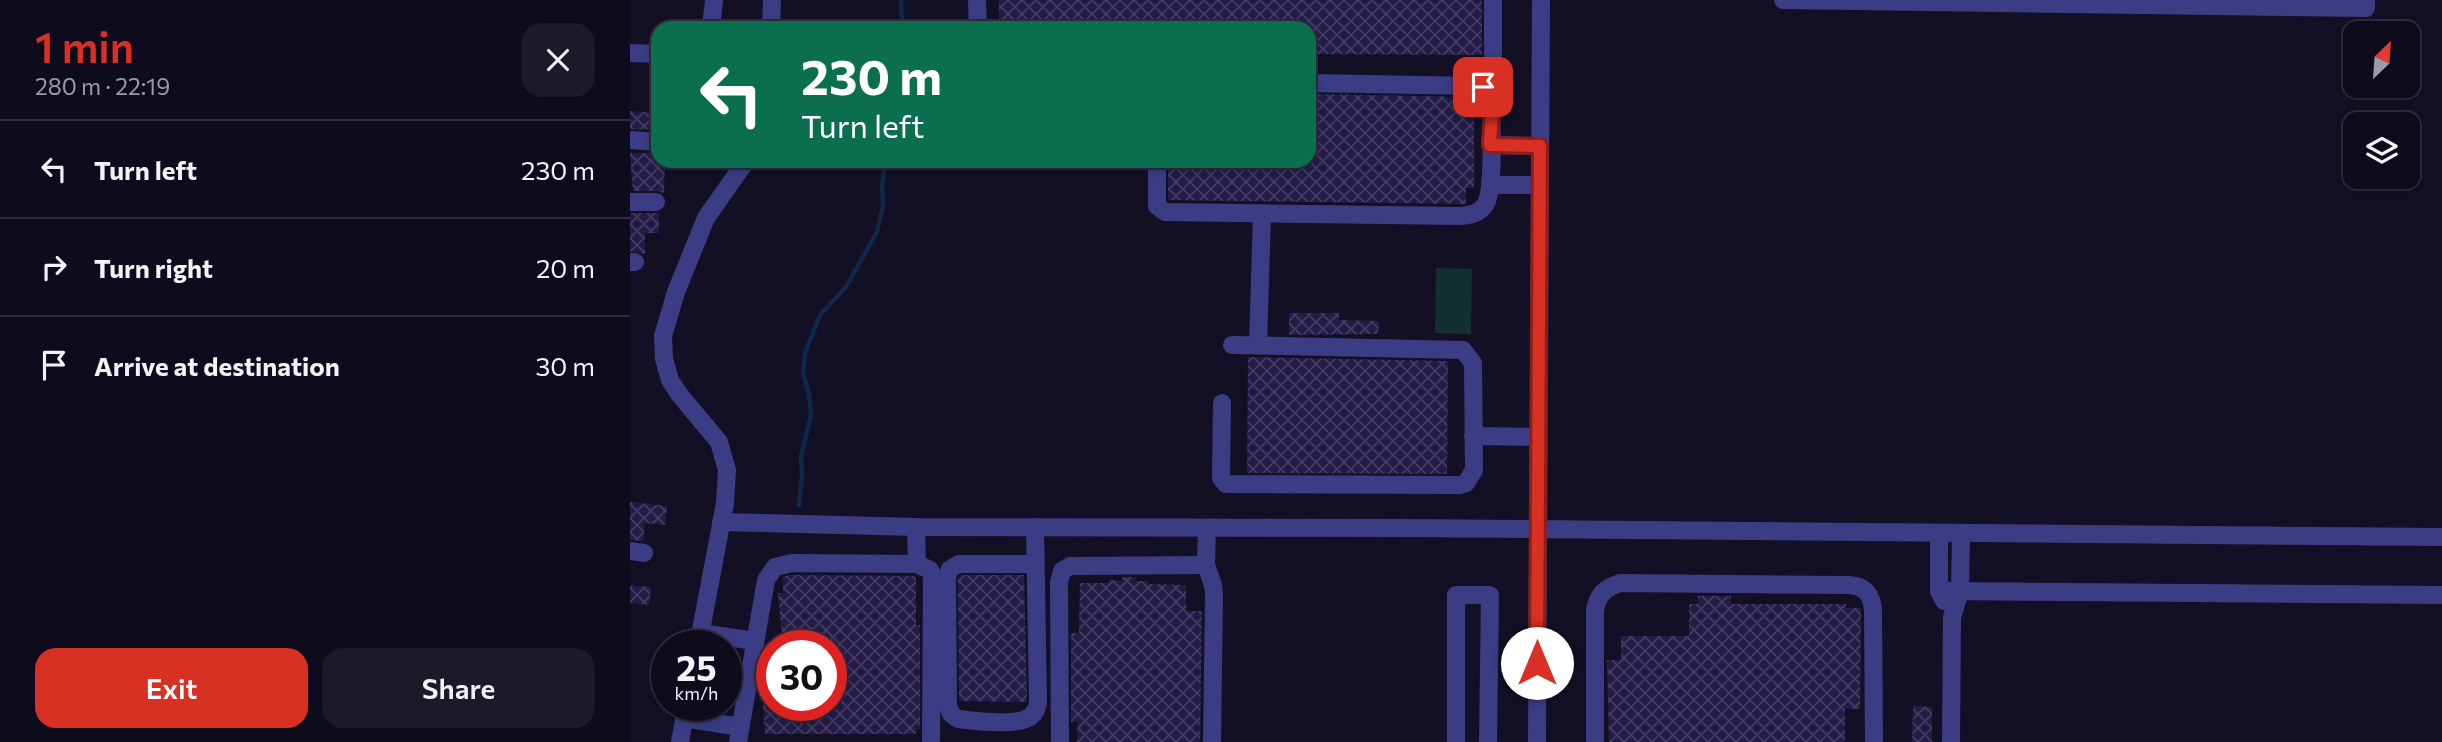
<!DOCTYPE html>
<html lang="en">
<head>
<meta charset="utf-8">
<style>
	body { margin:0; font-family:Commissioner,sans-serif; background:#1c1a29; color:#f1f3f6; height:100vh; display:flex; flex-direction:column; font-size:26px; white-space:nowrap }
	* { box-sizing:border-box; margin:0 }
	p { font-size:23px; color:#9b9ba3 }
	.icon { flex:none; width:38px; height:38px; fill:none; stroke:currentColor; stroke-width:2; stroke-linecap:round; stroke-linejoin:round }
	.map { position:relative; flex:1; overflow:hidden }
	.panel { display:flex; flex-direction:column; background:#0e0c1c; width:630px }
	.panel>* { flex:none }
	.hud { position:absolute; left:21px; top:21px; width:665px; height:147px; border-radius:21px; box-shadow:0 4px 10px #0003,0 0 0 2px #2e2c3b; background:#0b6e4f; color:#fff; overflow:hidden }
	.needle { width:46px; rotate:25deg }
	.tools { position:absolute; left:1713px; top:21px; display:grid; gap:14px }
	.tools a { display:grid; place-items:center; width:77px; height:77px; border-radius:14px; background:#0e0c1c; box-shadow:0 4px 10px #0003,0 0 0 2px #2e2c3b; font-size:35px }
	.speed { position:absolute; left:21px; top:630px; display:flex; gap:14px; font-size:35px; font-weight:700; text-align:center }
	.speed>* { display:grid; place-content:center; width:91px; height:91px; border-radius:50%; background:#0e0c1c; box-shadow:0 4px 10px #0003,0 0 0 2px #2e2c3b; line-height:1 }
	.speed small { font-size:18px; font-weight:400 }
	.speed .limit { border:10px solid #d22; background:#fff; color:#111 }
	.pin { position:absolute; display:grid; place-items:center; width:60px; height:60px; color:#fff; margin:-30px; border-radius:14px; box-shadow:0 4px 10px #0006 }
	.me { position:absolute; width:77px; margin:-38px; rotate:0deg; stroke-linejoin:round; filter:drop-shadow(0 0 5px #0008) }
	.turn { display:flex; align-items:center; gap:24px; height:147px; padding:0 35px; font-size:32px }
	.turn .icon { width:91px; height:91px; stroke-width:2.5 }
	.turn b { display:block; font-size:49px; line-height:60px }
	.round { display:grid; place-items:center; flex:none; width:74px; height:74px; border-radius:21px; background:#1c1a29 }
	.head { display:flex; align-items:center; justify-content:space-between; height:119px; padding:0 35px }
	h1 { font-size:42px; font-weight:600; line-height:52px; color:#d93025 }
	.cta { display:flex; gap:14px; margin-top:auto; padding:14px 35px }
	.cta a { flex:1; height:80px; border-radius:21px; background:#d93025; color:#fff; font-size:28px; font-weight:600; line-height:80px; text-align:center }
	.cta a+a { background:#1c1a29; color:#f1f3f6 }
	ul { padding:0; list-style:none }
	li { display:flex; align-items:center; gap:21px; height:98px; padding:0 35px; border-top:2px solid #2e2c3b }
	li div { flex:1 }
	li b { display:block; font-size:26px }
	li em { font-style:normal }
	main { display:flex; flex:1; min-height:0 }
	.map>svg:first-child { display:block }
	.park { fill:#13302e }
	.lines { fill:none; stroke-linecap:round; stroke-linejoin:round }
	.stream { stroke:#0f274b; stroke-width:4.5 }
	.building { fill:url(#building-cross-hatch) }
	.minor { stroke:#3c3c85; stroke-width:18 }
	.route-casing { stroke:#8d1f18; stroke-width:18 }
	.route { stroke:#d93025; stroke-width:12 }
</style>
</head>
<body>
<main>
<section class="panel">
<div class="head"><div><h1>1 min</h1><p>280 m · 22:19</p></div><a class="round"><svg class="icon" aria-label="close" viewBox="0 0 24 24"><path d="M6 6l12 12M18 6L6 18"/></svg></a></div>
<ul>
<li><svg class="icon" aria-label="left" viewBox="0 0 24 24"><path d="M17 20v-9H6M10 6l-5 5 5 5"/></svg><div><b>Turn left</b></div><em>230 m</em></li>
<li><svg class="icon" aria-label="right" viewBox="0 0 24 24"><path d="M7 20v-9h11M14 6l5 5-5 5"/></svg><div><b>Turn right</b></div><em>20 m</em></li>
<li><svg class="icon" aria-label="arrive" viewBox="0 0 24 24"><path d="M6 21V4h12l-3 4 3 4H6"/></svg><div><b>Arrive at destination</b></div><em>30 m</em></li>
</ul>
<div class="cta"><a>Exit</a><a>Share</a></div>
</section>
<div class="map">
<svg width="1812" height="742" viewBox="0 0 1812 742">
	<defs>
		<pattern id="building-cross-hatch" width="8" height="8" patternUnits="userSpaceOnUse" patternTransform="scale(1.75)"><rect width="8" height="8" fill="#241c47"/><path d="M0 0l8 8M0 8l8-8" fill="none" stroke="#433c63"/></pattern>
	</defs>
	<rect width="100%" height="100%" fill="#131026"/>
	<path class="park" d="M806 268 842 269 841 334 805 333Z"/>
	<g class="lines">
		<g class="stream">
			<path d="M271 0 272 28"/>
			<path d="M169 505 172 474 171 456 181 415 179 394 173 373 175 353 190 315 216 287 247 232 253 205 252 186 255 161"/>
		</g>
	</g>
	<g class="building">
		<path d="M369 0H852V55L679 54V28H369Z"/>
		<path d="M679 94 837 97V117H844V188H836V204L538 200V161H679Z"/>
		<path d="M0 111 28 113V130L0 129Z"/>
		<path d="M0 153H26V161H35L34 193 26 191H3Z"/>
		<path d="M0 213H29V233H15V254L0 251Z"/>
		<path d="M659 313H709V320L749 321 748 334 659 335Z"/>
		<path d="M618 357 818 361 817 474 617 473Z"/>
		<path d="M0 502 37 506 35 525 15 523 13 541 0 540Z"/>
		<path d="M159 575 286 576V625H290V729H286V734H135L133 705H201V646H153L148 593H153V577Z"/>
		<path d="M332 575H394L397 702 329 701 328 578Z"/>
		<path d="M492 577H506L505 581H518V584L556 585V611H572L570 742H447L448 722H441V633H449L450 583H479V580L492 581Z"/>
		<path d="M0 586 21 587 19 605 0 603Z"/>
		<path d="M1068 596H1101V604H1216V608H1231L1230 709H1215V742H979L977 660H991V636H1059V604H1068Z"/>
		<path d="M1283 706 1302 707V742H1282Z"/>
	</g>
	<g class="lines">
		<g class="minor">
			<path d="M347 0 348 28"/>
			<path d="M1153 0 1736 8V0"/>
			<path d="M81 28 84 0"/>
			<path d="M141 28 142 0"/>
			<path d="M0 53 28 54"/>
			<path d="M863 54V0"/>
			<path d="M0 140 28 142"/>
			<path d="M860 145 910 146"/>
			<path d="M527 161V206L535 212 830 216C840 215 849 214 855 205 865 190 861 120 861 99L857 90 847 86 679 83"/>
			<path d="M860 185H910"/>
			<path d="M0 202H26"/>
			<path d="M0 262H5"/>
			<path d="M628 345 632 213"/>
			<path d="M592 403 591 478 596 484 830 485 836 483 844 470 843 363 833 350 602 345"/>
			<path d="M843 436 908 437"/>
			<path d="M91 522 286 527 770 528 1812 537"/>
			<path d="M286 527 287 564"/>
			<path d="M405 527 408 702C407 710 404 716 396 719 382 725 344 721 328 719L321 714 318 706 317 576 320 569 329 564H406"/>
			<path d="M577 528 576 565 583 585 584 594 582 742"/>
			<path d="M1309 533V591L1314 601"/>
			<path d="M0 551 14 553"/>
			<path d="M1309 591 1812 595"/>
			<path d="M70 633 125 641"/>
			<path d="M68 646 95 503 97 470 89 442 49 394 40 380 34 359 33 336 46 292 76 218 116 161"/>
			<path d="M54 718 110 727"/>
			<path d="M50 742 57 705"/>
			<path d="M108 742 136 580 145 567 162 563 287 564 300 570 302 576 301 742"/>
			<path d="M430 742 429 582 432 571 440 566 576 565"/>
			<path d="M826 742V595H860L858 742"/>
			<path d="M907 742 911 0"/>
			<path d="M965 742V610C968 594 975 588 990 583L1219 585C1235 586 1242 595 1243 611L1244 742"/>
			<path d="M1321 742 1322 617 1330 591 1331 533"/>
		</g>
	</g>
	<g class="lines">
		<g class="route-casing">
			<path id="route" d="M853 87C867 97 860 129 860 145L910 146 907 663"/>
		</g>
		<use href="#route" class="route"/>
	</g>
</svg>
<div class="tools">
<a><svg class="needle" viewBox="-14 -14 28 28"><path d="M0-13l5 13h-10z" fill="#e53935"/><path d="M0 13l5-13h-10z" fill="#9b9ba3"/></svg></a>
<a><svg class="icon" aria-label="layers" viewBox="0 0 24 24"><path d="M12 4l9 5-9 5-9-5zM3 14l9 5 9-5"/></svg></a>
</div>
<div class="speed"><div>25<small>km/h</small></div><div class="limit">30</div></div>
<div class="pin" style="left:853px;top:87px;background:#d93025"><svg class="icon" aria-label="arrive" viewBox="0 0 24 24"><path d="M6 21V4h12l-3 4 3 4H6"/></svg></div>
<svg class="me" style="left:907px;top:663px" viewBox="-20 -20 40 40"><circle r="19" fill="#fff"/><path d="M0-13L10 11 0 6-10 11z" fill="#d93025"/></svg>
<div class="hud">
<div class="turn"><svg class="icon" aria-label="left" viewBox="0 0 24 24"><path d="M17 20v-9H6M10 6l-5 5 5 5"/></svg><div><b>230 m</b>Turn left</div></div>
</div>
</div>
</main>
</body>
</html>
